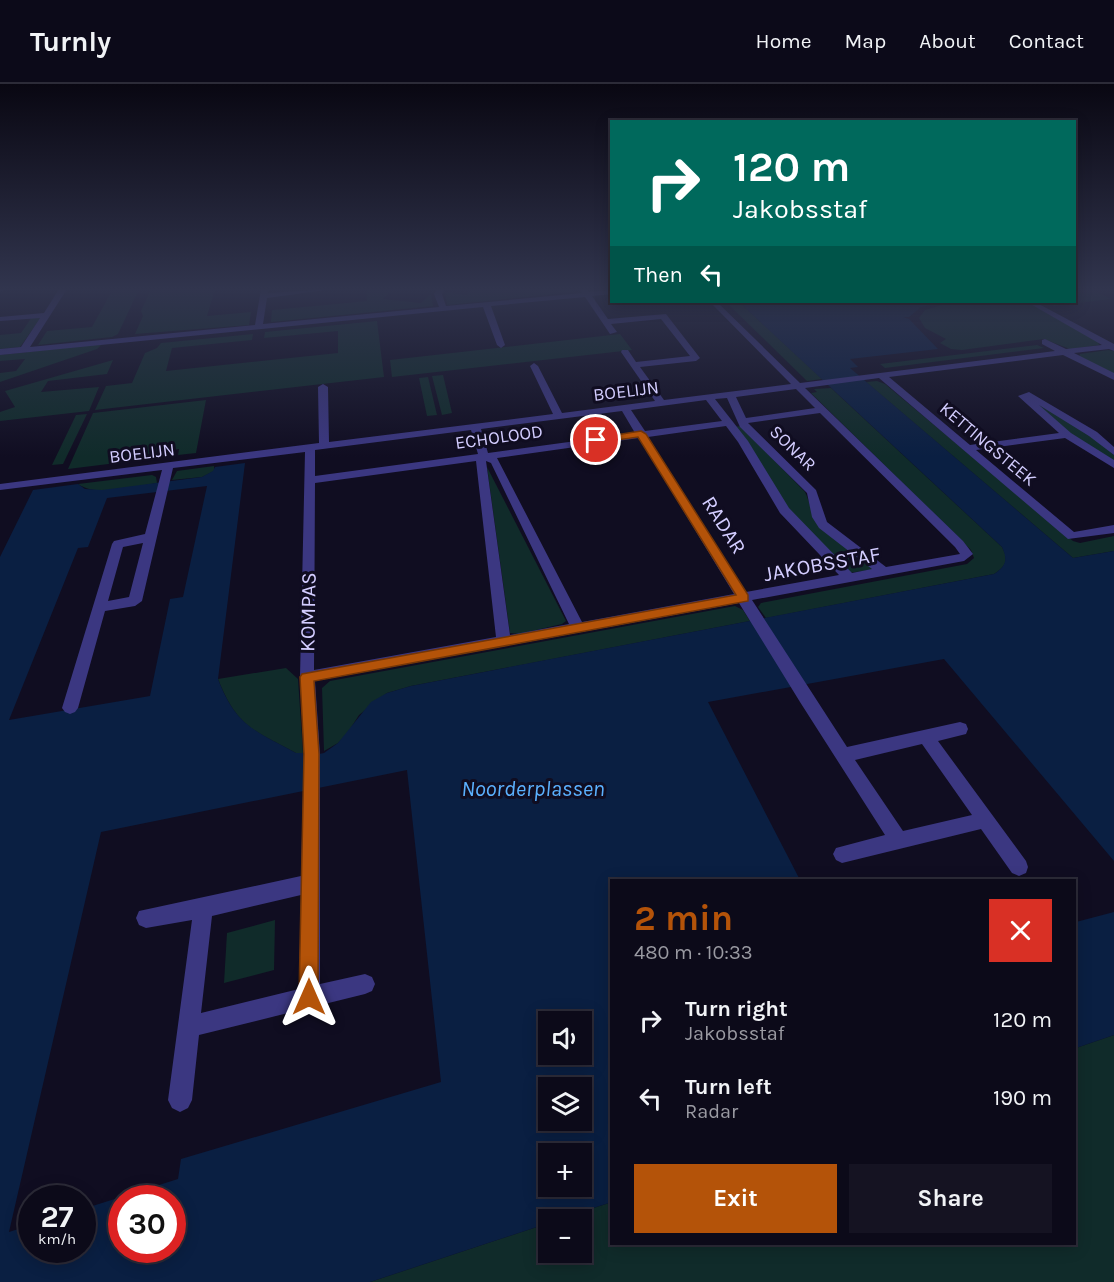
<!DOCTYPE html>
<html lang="en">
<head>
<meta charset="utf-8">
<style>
	body { margin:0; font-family:Karla,sans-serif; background:#151322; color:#f1f3f6; height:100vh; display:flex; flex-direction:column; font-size:22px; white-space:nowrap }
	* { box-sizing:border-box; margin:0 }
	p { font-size:20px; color:#9a9aa2 }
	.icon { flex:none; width:33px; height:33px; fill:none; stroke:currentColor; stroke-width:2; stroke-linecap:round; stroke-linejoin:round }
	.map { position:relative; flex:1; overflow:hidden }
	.side { position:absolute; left:610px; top:795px; width:466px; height:366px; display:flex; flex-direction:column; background:#0c0a19; border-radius:0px; box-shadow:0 3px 15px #0003,0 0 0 2px #2c2b38 }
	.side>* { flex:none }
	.hud { position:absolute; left:610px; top:36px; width:466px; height:183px; border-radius:0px; box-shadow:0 3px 15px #0003,0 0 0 2px #2c2b38; background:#00695c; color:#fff; overflow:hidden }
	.fabs { position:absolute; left:538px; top:927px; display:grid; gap:12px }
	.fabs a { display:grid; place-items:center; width:54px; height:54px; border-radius:0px; background:#0c0a19; box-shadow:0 3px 15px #0003,0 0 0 2px #2c2b38; font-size:30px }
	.speed { position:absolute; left:18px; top:1101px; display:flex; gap:12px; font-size:30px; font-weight:700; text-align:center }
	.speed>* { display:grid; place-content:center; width:78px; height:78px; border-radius:50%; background:#0c0a19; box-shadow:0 3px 15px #0003,0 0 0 2px #2c2b38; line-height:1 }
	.speed small { font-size:15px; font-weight:400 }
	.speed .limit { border:9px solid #d22; background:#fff; color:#111 }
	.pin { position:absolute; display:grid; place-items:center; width:51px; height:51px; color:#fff; margin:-26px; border:3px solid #fff; border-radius:50%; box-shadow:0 2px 6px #0007 }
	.me { position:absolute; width:66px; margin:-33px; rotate:0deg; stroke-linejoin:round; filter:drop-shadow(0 0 4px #0008) }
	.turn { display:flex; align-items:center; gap:21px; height:126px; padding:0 24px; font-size:27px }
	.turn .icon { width:78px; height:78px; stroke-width:2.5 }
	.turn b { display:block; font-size:42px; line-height:51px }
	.then { display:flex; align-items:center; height:57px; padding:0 24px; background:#0003; gap:12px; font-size:22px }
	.round { display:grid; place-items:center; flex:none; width:63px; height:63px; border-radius:0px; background:#151322 }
	.headline { display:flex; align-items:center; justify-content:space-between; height:102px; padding:0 24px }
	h1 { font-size:36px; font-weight:700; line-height:45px; color:#b45309 }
	.cta { display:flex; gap:12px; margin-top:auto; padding:12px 24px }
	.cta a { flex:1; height:69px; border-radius:0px; background:#b45309; color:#fff; font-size:24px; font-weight:700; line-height:69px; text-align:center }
	.cta a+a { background:#151322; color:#f1f3f6 }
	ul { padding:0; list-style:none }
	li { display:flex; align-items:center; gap:18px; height:78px; padding:0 24px }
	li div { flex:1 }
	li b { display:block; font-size:22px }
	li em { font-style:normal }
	header { display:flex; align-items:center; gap:36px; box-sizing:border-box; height:84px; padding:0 30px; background:#0c0a19; border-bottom:2px solid #2c2b38 }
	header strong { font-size:28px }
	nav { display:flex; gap:33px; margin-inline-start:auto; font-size:21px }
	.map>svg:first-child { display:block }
	.green { fill:#102b2a }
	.water { fill:#0a1f42; fill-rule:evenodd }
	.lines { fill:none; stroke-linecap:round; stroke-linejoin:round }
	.minor { fill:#3b3781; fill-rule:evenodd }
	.route { fill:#b45309; stroke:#753606; stroke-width:1.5 }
	.labels { text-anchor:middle; stroke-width:6; stroke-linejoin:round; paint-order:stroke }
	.far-street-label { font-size:18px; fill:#d3cdff; stroke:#100d21 }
	.street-label { font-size:21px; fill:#d3cdff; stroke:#100d21 }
	.water-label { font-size:22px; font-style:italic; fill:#5bb1ff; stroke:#100d21 }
</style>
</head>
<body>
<header>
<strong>Turnly</strong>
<nav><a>Home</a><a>Map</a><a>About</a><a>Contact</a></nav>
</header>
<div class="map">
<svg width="1114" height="1198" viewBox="0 0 1114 1198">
	<rect width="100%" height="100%" fill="#100d21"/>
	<g class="green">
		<path d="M113 205H139L118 250 112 253 38 261 47 247 92 243Z"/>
		<path d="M151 205H215L207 232 251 228 249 241 135 250 143 232 141 227Z"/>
		<path d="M366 205H393L383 215 421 219 431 210 433 222 271 238 272 226 367 217Z"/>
		<path d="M472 205H572L574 208 447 221 445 208 467 211Z"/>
		<path d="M1076 205H1091L1111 215 1054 222 1046 218H1076Z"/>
		<path d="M726 218H739L822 295 807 297Z"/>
		<path d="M937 218H1027L1098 257 1099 261 1070 265 1044 255 962 266 951 265 940 259 946 255 925 244 919 234 925 226 942 221Z"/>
		<path d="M32 233H41L20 263 0 265V251L21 249Z"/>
		<path d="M377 237 384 293 95 326 106 302 132 299 145 269 157 264 161 259 253 250 252 256 172 264 166 287 338 269V247L264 254 265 248Z"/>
		<path d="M620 250 632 266 392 293 390 276Z"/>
		<path d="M102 260 97 265 0 298V289L16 287 25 275 0 277V271Z"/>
		<path d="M1037 261 1044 264 885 284 880 280Z"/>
		<path d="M1108 266 1114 267V290L1079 273 1080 270Z"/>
		<path d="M113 276 107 290 48 297 41 308 99 303 89 327 0 337V328L15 323 5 307Z"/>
		<path d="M443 291 452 329 442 331 432 292Z"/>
		<path d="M428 293 437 331 427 332 419 294Z"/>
		<path d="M877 297 885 300 1073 457 1080 459 1114 452V467L1073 474 866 298Z"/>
		<path d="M831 304 1002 463C1009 476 1006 482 994 490L766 534 758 523 761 519 967 480 974 474 971 466 811 309 817 308 814 305Z"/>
		<path d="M1030 314 1089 350 1114 371V379L1076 355Z"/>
		<path d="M206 316 196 369 178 371 179 365 167 367 165 373 68 385 93 329Z"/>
		<path d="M87 330 63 380 52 381 76 331Z"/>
		<path d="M741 342 805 408C811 420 811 432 819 443L873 483 871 486 848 489 788 426 734 343Z"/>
		<path d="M214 382V387L202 393 172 396 177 387Z"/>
		<path d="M487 383 566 537 562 540 519 550 510 549Z"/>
		<path d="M152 391 156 393 157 399C135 402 98 414 78 400Z"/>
		<path d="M735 522 743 526 750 537 411 602 387 609 359 631 347 650 338 659 324 667 322 604 330 597Z"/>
		<path d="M286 584 298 595 303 669H296C253 646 237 643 218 595Z"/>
		<path d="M275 836 274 886 224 899 227 849Z"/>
		<path d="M1114 951V1198H370L549 1139V1168H582V1136L559 1135 612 1118V1160H1076V964Z"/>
	</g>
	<g class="water">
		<path d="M739 218 940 219 921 223 909 233H903L909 235 938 265 850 275 858 283 850 284 1073 474 1114 467V777L944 575 708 618 800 796H612V1118L559 1135 549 1136V1139L370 1198H0V473L33 406 78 400 85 405 102 406 202 393 213 387 215 383 245 379 218 595C236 642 254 646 296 669H303L304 673 324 669 338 659 371 618 387 609 411 602 994 490C1006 482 1008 476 1002 463ZM207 402 183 513 170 515 150 612 9 636 78 464 88 463 107 414ZM407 686 441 998 181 1075 178 1095 83 1125 82 1166H32L31 1141 9 1148 101 748ZM549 938H582V970H549ZM549 1004H582V1036H549ZM549 1070H582V1102H549ZM122 1114H172V1166H122Z"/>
		<path d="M1114 828V951L1076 964V838Z"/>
	</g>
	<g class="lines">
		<g class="minor">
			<path d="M0 205H5L0 208Z"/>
			<path d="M59 205H67L30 263 255 241 261 205H269L268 209 333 205 267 214 263 240 439 223 434 210 437 205H445L442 210 446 222 582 209 579 205H587L589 208 612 206V210L592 212 608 235 666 230 700 274 696 277 640 283 664 316 791 300 710 218H717L800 299 1055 267 1042 260V256L1045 255 1066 265 1102 261 1027 218H1035L1114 260V267L1109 265 1074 269 1114 289V296L1063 271 889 293 970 361 1059 349 1018 312 1029 308 1097 348 1114 363V371L1089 352 1039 321 1071 349 1114 376V384L1065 354 976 366 1074 448 1114 441V449L1068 455 879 294 805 304 963 457 973 470 964 477 752 516 847 663 960 638 966 640 968 645 966 650 938 657 1026 777 1028 783 1026 789 1019 792 1012 789 981 745 842 779 836 776 833 770 836 764 885 751 800 618 739 519 315 597 320 670V900L365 890 372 893 375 900 372 907 365 910 199 951 192 1016 188 1024 180 1028 172 1024 168 1016 192 836 146 844 139 841 136 834 139 827 301 792 304 670 300 593 305 368 173 384 142 517 135 522 105 527 78 624 75 628 70 630 65 628 62 624 112 460 114 457 145 450 162 386 0 406V400L319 359 318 303 323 300 328 303 329 358 553 330 530 282 534 279 538 282 562 329 655 317 621 268 622 266H628L636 278 690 272 661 235 611 240 617 248 610 250 585 213 491 222 505 261 501 264 497 261 483 223 0 271V265L21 263 40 234 0 237V233L44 229ZM796 305 815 324 746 334 736 313ZM727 314 740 343 807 409 812 433 819 444 872 485 852 489 789 424 748 357 715 315ZM706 316 722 337 645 347 631 326ZM622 327 635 349 488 369 481 345ZM820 329 955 463 960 470 886 483 827 438 816 406 748 339ZM726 342 738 358 780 429 839 491 746 508 648 353ZM471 346 478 370 315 392V366ZM639 354 734 510 582 538 497 374ZM476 377 496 553 314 586 315 399ZM486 377 491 379 569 540 510 551ZM143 459 129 513 108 517 123 463ZM922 660 972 731 903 747 855 676ZM301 811 299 905 201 929 212 832Z"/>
		</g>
	</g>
	<linearGradient id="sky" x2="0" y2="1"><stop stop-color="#090712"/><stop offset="0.55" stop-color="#31354e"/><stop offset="1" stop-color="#31354e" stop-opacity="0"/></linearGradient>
	<rect width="1114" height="373" fill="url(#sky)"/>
	<path class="route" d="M641 347 646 350 748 511V517L314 597 319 670 318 913 315 920 309 922 302 920 299 913 304 670 300 593 302 590 736 511 638 353 596 359 592 356 596 354Z"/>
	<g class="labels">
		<g class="far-street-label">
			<text transform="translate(626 307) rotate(-7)" y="6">BOELIJN</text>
			<text transform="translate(499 353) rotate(-8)" y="6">ECHOLOOD</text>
			<text transform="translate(988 360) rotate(40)" y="6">KETTINGSTEEK</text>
			<text transform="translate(793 364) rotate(44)" y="6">SONAR</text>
			<text transform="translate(142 369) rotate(-7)" y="6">BOELIJN</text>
		</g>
		<g class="street-label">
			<text transform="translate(724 441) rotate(58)" y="7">RADAR</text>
			<text transform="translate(822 480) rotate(-10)" y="7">JAKOBSSTAF</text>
			<text transform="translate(308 528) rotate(-89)" y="7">KOMPAS</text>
		</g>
		<g class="water-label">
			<text x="533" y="712">Noorderplassen</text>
		</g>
	</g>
</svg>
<div class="fabs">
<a><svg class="icon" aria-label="sound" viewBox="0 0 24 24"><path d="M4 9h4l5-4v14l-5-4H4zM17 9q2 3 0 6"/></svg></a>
<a><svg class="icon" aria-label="layers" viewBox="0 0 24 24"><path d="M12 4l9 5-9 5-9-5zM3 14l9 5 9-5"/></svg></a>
<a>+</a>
<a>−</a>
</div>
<div class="speed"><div>27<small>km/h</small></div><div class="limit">30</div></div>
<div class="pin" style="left:596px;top:356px;background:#d93025"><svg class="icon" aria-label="arrive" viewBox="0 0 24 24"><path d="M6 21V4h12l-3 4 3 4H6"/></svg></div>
<svg class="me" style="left:309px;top:913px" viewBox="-20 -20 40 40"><path d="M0-17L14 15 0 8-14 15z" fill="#b45309" stroke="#fff" stroke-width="4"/></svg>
<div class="hud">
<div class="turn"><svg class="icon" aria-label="right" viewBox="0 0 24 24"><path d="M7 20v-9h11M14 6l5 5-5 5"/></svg><div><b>120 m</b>Jakobsstaf</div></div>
<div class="then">Then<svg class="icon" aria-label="left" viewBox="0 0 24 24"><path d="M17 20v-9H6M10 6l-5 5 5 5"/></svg></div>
</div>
<section class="side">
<div class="headline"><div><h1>2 min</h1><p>480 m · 10:33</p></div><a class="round" style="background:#d93025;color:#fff"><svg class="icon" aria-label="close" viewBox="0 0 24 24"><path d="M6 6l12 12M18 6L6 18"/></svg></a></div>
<ul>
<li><svg class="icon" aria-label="right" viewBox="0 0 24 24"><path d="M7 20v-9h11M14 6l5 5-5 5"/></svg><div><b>Turn right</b><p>Jakobsstaf</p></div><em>120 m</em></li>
<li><svg class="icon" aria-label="left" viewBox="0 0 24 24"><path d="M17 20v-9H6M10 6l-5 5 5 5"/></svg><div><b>Turn left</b><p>Radar</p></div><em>190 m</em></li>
</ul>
<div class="cta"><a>Exit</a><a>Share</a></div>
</section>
</div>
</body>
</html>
